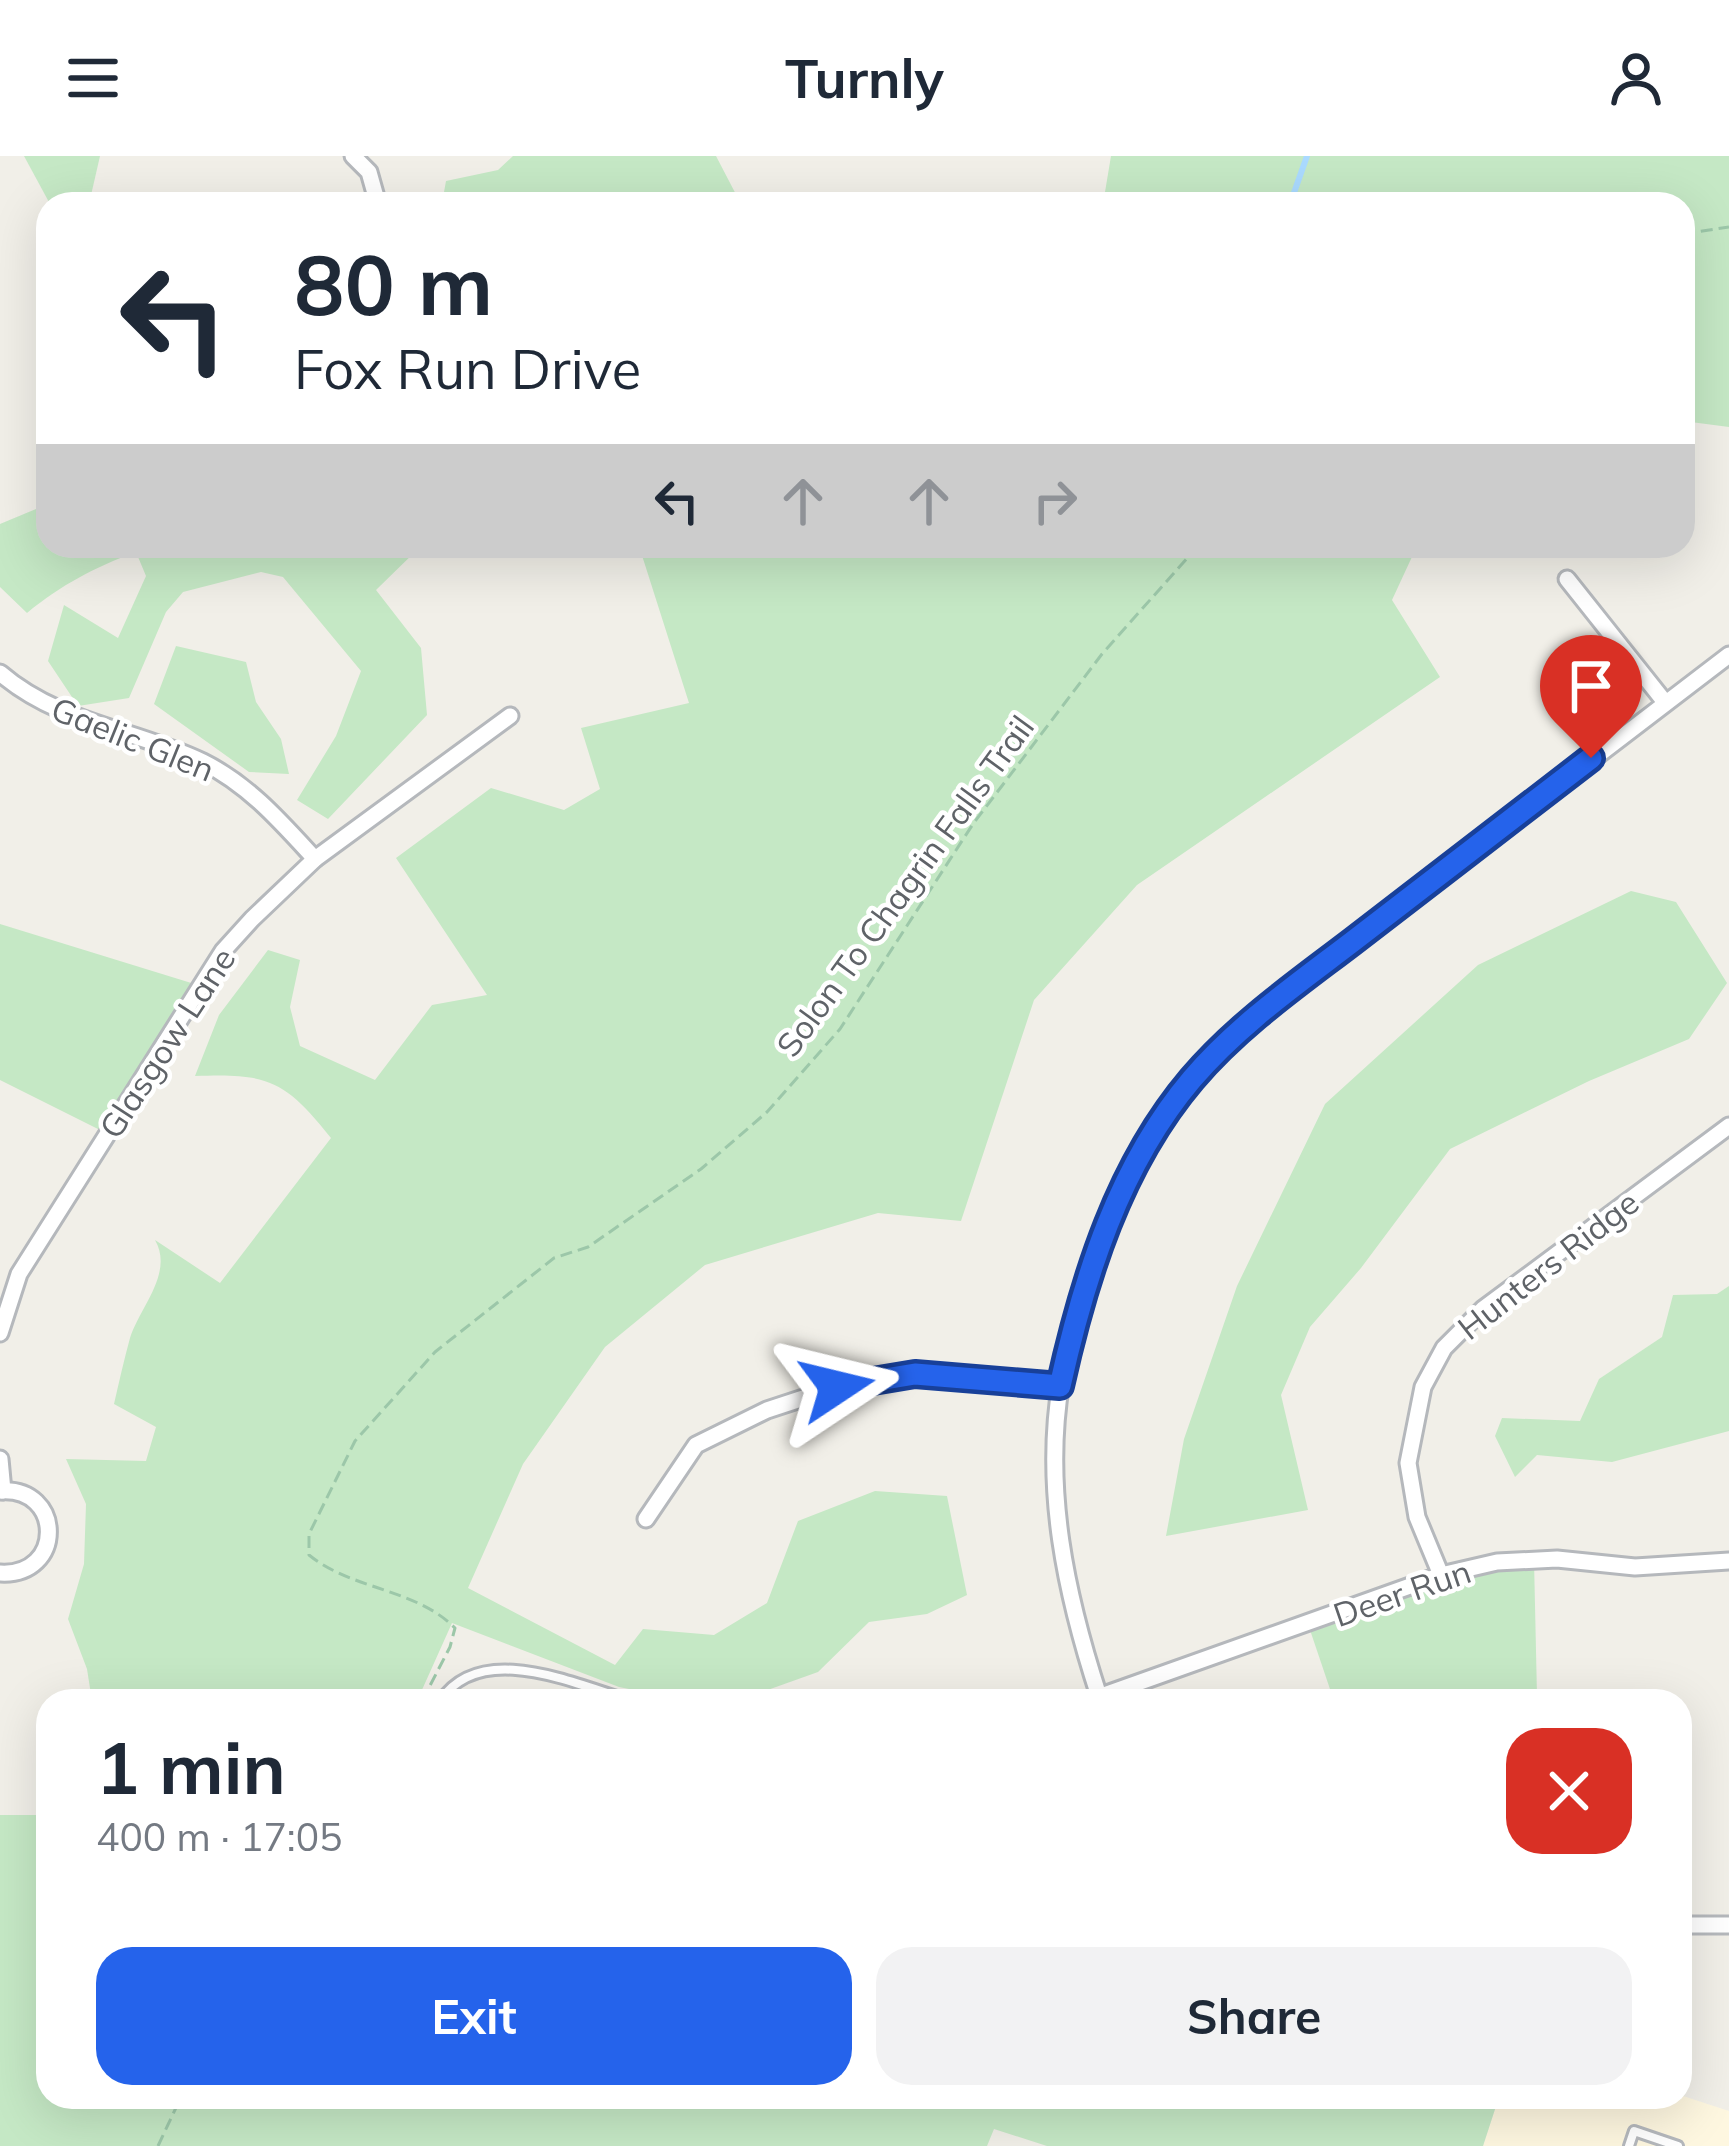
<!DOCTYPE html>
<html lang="en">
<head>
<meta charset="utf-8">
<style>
	body { margin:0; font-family:Mulish,sans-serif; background:#f2f2f3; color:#1f2937; height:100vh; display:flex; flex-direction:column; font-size:45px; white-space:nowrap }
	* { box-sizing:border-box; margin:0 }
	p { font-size:39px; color:#747a83 }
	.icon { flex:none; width:66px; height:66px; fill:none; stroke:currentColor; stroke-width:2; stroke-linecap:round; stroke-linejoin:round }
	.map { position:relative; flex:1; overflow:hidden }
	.drawer { position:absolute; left:36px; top:1533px; width:1656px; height:420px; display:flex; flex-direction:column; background:#fff; border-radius:36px; box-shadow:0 12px 48px #0002 }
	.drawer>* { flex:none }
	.banner { position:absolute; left:36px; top:36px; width:1659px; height:366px; border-radius:36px; box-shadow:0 12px 48px #0002; background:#fff; color:#1f2937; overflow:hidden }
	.pin { position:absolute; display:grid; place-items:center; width:102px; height:102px; color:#fff; margin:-123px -51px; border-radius:50% 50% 50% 0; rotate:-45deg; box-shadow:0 0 12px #0007 }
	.pin .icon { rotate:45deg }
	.me { position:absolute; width:132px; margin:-66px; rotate:80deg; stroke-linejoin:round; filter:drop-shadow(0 0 9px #0008) }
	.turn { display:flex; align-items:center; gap:42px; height:252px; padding:0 60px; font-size:54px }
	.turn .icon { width:156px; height:156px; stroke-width:2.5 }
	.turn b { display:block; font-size:84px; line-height:102px }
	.lanes { display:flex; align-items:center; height:114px; padding:0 60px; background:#0003; justify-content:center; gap:60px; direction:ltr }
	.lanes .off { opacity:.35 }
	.round { display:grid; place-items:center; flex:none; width:126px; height:126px; border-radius:36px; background:#f2f2f3 }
	.overview { display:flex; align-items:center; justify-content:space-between; height:204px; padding:0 60px }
	h1 { font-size:72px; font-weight:700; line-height:90px }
	.button { display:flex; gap:24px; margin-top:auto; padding:24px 60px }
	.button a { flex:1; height:138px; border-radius:36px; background:#2563eb; color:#fff; font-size:48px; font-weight:700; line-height:138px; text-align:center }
	.button a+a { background:#f2f2f3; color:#1f2937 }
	header { display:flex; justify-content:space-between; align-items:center; height:156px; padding:0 60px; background:#fff; font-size:54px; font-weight:700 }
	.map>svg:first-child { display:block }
	.commercial { fill:#fef7e0 }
	.green { fill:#c5e8c5 }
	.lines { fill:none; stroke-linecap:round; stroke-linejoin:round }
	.stream { stroke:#aadaff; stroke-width:6 }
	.lane-casing { stroke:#b5b8bc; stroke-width:14 }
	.street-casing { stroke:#b5b8bc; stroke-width:21 }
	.path { stroke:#9cc7a9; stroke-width:3; stroke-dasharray:12 6; stroke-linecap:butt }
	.lane { stroke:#fff; stroke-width:8 }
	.street { stroke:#fff; stroke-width:15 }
	.route-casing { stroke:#184099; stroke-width:30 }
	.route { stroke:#2563eb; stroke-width:21 }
	.labels { text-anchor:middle; stroke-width:9; stroke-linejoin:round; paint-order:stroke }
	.street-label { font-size:33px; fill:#5f6368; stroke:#fff }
</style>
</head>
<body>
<header><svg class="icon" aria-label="menu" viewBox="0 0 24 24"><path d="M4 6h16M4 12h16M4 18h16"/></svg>Turnly<svg class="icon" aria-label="person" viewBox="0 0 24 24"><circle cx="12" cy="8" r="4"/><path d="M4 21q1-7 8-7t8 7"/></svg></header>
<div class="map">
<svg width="1729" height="1990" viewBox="0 0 1729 1990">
	<rect width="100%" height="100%" fill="#f1efe8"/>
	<path class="commercial" d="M1680 1939 1729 1955V1990H1483L1499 1941Z"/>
	<g class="green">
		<path d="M24 0H100L89 48H50Z"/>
		<path d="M513 0H716L741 48H548L444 36 446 25 498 14Z"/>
		<path d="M1111 0H1729V271L1683 265V48H1103Z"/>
		<path d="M48 348V390H421L376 434 421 492 427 559 328 663 297 644 336 580 361 515 283 421 261 416 183 436 166 456 129 542 78 550 48 505 64 449 118 482 146 420 136 396C95 411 61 429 27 457L0 431V368Z"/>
		<path d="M639 390H1417L1392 444 1440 521 1137 729 1034 844 961 1065 878 1057 705 1109 605 1191 523 1308 468 1432 615 1509 643 1473 714 1479 767 1447 798 1365 875 1335 947 1340 967 1439 927 1458 869 1466 818 1516 737 1545H689L619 1531 452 1467 417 1545H92L87 1513 68 1463 84 1408 86 1348 66 1303 146 1305 156 1271 114 1248C119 1226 124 1204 130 1182 140 1151 174 1117 155 1084L220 1127 331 982C285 924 268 917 195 920L219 859 268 794 300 804 290 851 300 890 375 924 432 849 487 839 396 702 491 632 564 654 600 633 581 572 689 547Z"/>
		<path d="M176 490 246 506 256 546 281 583 289 618 249 616 154 548Z"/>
		<path d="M1631 735 1676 746 1727 827 1689 883 1589 925 1450 993 1361 1112 1310 1171 1281 1239 1308 1354 1166 1380 1184 1283 1237 1130 1325 948 1478 809Z"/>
		<path d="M0 768 201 830 108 978 0 924Z"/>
		<path d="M1729 1130V1275L1612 1306 1537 1299 1515 1321 1495 1280 1502 1262 1580 1265 1599 1223 1662 1181 1673 1139 1717 1138Z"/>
		<path d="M1534 1404 1537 1540 1514 1545H1334L1308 1468 1441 1419Z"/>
		<path d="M0 1659H48V1941H1499L1483 1990H1047L994 1973 987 1990H0Z"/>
	</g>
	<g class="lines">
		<path class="stream" d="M1290 48 1307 0"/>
		<g class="lane-casing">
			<g id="lane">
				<path d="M440 1545C481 1483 576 1529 633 1545"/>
				<path d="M1629 1990 1634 1975 1678 1990"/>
			</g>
		</g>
		<g class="street-casing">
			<g id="street">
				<path d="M353 0 369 16 378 48"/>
				<path d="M1567 423 1664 545"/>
				<path d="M0 517C59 568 135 573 203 606 249 629 281 666 315 703"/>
				<path d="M0 1177 19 1118 223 795 252 763 315 703 510 560"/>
				<path d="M0 1303 3 1335"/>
				<path d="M0 1335C64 1330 65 1421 0 1417"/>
				<path d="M646 1363 696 1289 767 1254 837 1231 915 1218 1061 1230"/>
				<path d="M1441 1419 1417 1361 1408 1307 1423 1231 1444 1192 1483 1153 1729 970"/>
				<path d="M1099 1540C1066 1439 1043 1333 1061 1226 1069 1184 1083 1144 1096 1103 1117 1039 1149 971 1195 920 1215 898 1239 878 1261 857L1729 499"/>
				<path d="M1087 1545 1441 1419 1497 1406 1557 1403 1635 1411 1729 1405"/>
				<path d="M1680 1769H1729"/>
			</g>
		</g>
		<g class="path">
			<path d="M1683 78 1729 71"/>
			<path d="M422 1545 450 1491 455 1472C415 1432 352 1434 309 1399V1378L355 1285 435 1196 554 1102 588 1091 701 1013 767 956 840 873 973 668 1102 498 1198 390"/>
			<path d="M158 1990 181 1941"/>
		</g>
		<use href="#lane" class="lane"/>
		<use href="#street" class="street"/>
	</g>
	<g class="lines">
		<g class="route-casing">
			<path id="route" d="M837 1231 915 1218 1060 1230C1084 1122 1119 1009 1192 923 1238 869 1297 828 1352 786 1432 725 1511 663 1591 602"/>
		</g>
		<use href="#route" class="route"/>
	</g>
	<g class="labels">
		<g class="street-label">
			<text transform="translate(133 583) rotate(22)" y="12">Gaelic Glen</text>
			<text transform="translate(905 730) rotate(-54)" y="12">Solon To Chagrin Falls Trail</text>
			<text transform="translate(167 887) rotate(-57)" y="12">Glasgow Lane</text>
			<text transform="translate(1548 1109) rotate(-38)" y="12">Hunters Ridge</text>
			<text transform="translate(1402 1437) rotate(-19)" y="12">Deer Run</text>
		</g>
	</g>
</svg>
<div class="pin" style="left:1591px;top:602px;background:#d93025"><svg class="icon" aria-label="arrive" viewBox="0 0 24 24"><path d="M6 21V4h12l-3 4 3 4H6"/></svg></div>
<svg class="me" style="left:837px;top:1231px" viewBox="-20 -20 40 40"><path d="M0-17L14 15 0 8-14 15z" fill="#2563eb" stroke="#fff" stroke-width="4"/></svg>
<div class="banner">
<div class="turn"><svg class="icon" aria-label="left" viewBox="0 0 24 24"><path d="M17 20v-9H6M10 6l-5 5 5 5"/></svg><div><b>80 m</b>Fox Run Drive</div></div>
<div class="lanes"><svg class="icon" aria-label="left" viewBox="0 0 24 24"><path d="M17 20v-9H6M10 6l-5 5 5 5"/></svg><svg class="icon off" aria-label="ahead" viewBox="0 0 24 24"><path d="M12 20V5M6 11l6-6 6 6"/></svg><svg class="icon off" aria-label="ahead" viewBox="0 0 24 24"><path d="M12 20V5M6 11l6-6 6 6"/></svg><svg class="icon off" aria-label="right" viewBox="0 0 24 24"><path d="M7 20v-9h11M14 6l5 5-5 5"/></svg></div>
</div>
<section class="drawer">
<div class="overview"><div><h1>1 min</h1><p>400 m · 17:05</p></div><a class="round" style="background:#d93025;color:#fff"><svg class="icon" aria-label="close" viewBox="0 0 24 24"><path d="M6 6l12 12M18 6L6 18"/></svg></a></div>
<div class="button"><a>Exit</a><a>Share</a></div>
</section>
</div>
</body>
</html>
